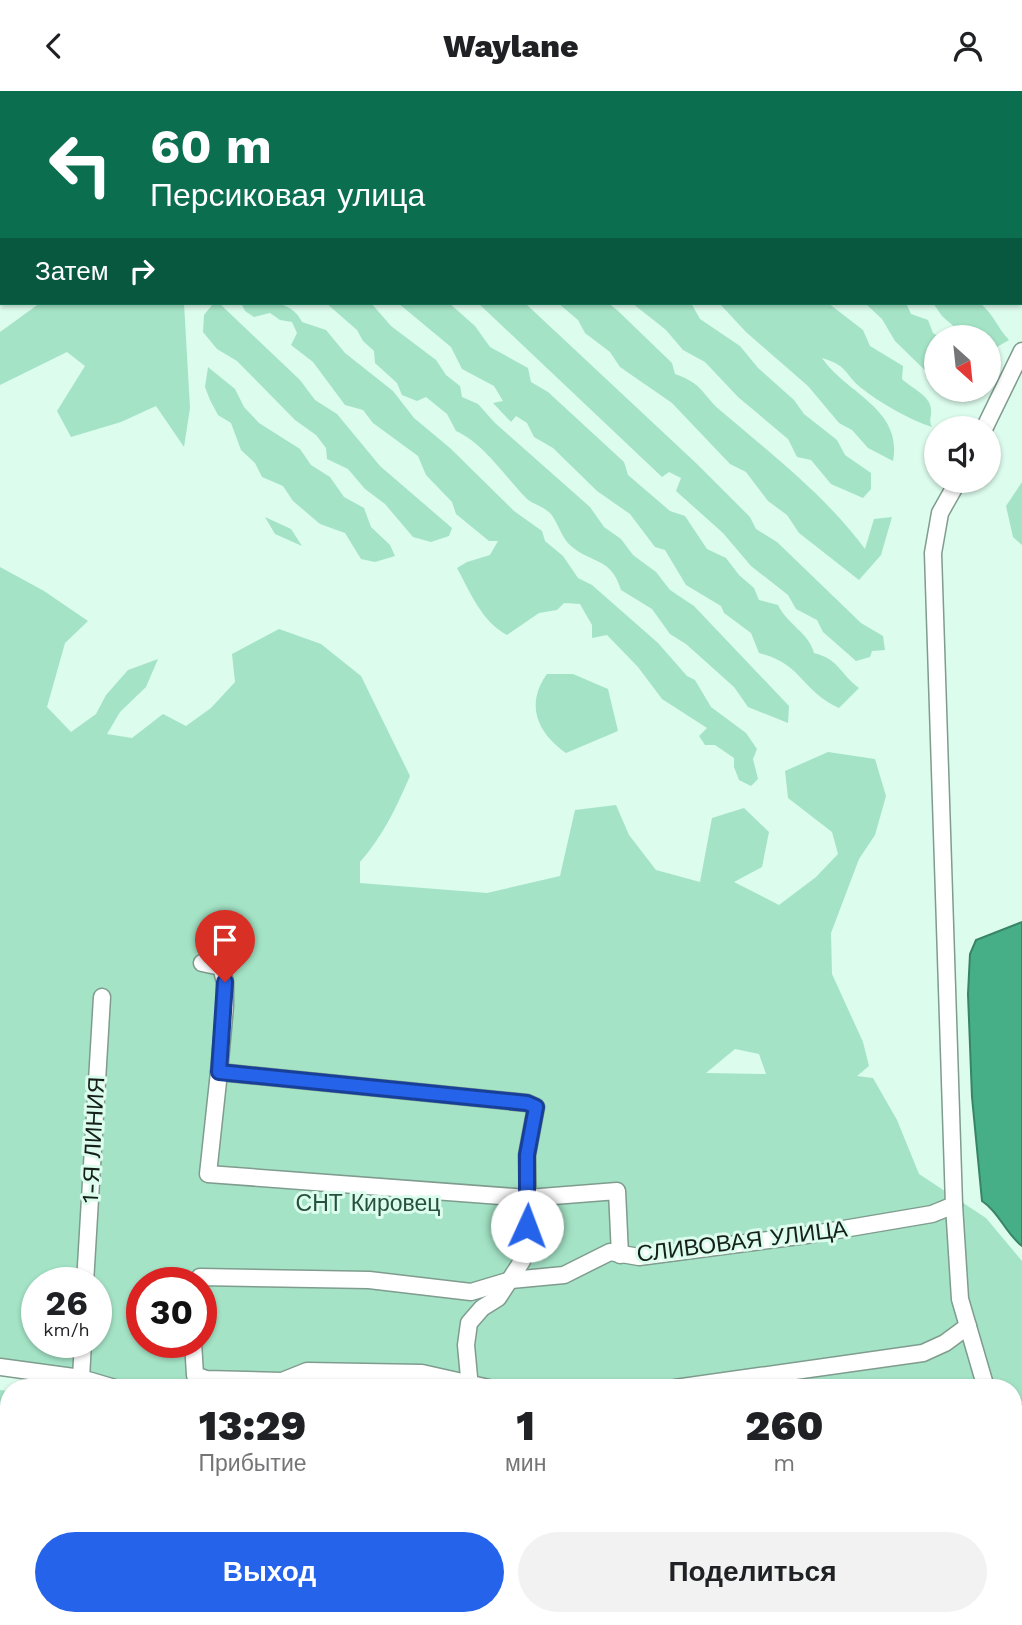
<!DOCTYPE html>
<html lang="ru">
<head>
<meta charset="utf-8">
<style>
	body { margin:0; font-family:"Work Sans",sans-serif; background:#f2f2f2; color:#202124; height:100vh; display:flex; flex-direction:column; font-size:26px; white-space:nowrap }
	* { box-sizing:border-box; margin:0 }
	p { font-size:23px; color:#757577 }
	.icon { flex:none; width:38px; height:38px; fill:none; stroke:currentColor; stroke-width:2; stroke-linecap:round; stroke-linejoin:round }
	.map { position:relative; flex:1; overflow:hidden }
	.side { position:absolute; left:0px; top:1288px; width:1022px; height:247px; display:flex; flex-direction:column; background:#fff; border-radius:28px 28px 0 0; box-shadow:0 2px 5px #0004 }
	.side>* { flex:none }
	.hud { position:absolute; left:0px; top:0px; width:1022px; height:214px; box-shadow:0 2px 5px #0004; background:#0b6e4f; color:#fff; overflow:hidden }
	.needle { width:46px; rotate:153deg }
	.tools { position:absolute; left:924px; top:234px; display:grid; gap:14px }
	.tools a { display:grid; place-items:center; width:77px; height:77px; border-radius:50%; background:#fff; box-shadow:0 2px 5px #0004; font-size:35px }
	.speed { position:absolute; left:21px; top:1176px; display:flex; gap:14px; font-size:35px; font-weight:700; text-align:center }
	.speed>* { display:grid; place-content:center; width:91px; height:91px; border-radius:50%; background:#fff; box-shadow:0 2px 5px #0004; line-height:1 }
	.speed small { font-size:18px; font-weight:400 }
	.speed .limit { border:10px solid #d22; background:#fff; color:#111 }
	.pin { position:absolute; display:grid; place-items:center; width:60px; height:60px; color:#fff; margin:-72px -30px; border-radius:50% 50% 50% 0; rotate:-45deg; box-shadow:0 0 7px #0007 }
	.pin .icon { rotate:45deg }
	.me { position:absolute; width:77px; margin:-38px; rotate:2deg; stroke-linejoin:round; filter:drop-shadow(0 0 5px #0008) }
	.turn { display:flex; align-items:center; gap:24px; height:147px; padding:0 35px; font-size:32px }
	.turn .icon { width:91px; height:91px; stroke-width:2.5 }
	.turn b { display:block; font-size:49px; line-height:60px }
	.then { display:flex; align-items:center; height:66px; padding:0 35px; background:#0003; gap:14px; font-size:26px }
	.eta { display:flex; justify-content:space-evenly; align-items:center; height:119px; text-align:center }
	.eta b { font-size:42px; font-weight:800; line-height:49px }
	.button { display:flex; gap:14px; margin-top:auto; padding:14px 35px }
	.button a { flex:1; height:80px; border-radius:42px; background:#2563eb; color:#fff; font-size:28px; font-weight:800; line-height:80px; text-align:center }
	.button a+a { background:#f2f2f2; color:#202124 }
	header { display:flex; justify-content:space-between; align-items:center; height:91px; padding:0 35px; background:#fff; font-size:32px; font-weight:800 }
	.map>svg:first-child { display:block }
	.green { fill:#a4e3c6; fill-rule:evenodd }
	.water { fill:#46af87; stroke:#378467; stroke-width:2 }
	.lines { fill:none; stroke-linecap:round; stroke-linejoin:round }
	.minor-casing { stroke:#7f9c8e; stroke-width:19 }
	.minor { stroke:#fff; stroke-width:16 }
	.route-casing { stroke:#184099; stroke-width:18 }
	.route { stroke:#2563eb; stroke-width:12 }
	.labels { text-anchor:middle; stroke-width:6; stroke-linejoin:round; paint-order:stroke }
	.street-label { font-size:23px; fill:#15201b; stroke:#dcfced }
	.park-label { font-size:23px; fill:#25513f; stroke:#dcfced }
</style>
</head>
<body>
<header><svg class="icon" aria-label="back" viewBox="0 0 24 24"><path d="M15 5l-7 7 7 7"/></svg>Waylane<svg class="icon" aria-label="person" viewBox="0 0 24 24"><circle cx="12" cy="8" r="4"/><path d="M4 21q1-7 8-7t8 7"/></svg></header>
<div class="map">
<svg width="1022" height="1534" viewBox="0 0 1022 1534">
	<rect width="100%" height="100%" fill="#dcfced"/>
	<g class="green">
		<path d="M40 212H184L190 317 184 356 156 315 121 331 71 346 57 320 85 275 67 261 0 294V241Z"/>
		<path d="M219 212 300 289 315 309 337 323 380 375 452 437 449 445 431 451 413 446 385 413 365 398 348 378 327 368 326 357 316 344 295 329 237 270 217 258 203 241 204 224 212 214Z"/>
		<path d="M241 212C265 212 290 207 302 231L326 239 345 262 393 300 414 327 450 357 514 420 542 440 545 450 563 465 578 487 592 494 658 552 687 585 695 589 711 616 746 642 757 658 753 668 758 688 751 695 739 689 734 676V667L715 654H705L699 645 707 637 662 608 638 576 607 544 592 547V534L580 513 564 512 557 519 539 522 507 544C482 531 470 501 457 477L467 471 490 464 498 450H489L456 423 452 411 426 384 418 365 373 332 363 319 345 314 313 271 291 254 297 242 292 231 280 229 270 222 254 226 245 220Z"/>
		<path d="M326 212H371L391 235 436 269 446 284 460 295 462 306 478 313 495 332 590 416 604 436 621 448 633 464 656 481 670 499 694 515 789 615 788 632 748 616 734 596 686 553 670 543 652 518 621 499C611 466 592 473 571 455 562 448 558 432 551 423 542 414 531 413 525 406 505 385 483 352 456 340L447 323 426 306 417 310 402 304 397 292 375 272 374 260 363 250 357 239Z"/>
		<path d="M398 212H449L475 235 490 256 528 277 531 291 548 301 624 371 628 384 670 420 685 425 707 458 726 467 739 484 754 497 759 509 778 514C787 533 809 542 814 562 839 568 840 583 859 597L839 617C801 600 803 573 759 562L751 542 724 522 721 515 686 494 665 459 655 456 630 423 597 400 553 357 534 346 527 332 516 325 511 331 493 312 503 310 494 295 462 278 451 256Z"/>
		<path d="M478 212 526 213 697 373 750 426 756 438 777 451 861 532 883 545 885 559 872 560 870 566 856 570 823 541 817 529 796 518 788 504 751 475 723 442 676 400 681 387 669 381 662 386Z"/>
		<path d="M558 212H608L617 219 672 272 675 283C705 294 701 303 721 320 769 361 827 406 865 458L874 428 892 426 881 464 859 489 799 442 787 424 768 410 746 381 730 373 672 312 620 276 610 261 585 242 578 229Z"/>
		<path d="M632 212H691L700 228 740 255 758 277 794 309 804 323 837 349 845 364 871 382V398L863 407 831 393 811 369 797 366 788 348 738 306 705 271 683 259 666 239Z"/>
		<path d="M719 212H828L863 239 870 255 903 275 902 288C911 297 930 304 931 318 932 327 928 328 932 336 908 328 880 312 860 296 843 281 848 275 822 267 847 303 903 318 893 370L868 357 852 339 839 332 808 295 746 241Z"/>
		<path d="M865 212H906L911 223 928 229 933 242 941 247H936V290L895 250 882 228Z"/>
		<path d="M933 212H980C994 224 997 236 1009 249L997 256 989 268V247H967L942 225Z"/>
		<path d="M208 276 235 298 244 316 259 332 300 358 311 374 330 386 344 406 364 417 371 436 390 454 395 465 375 471 361 468 345 442 320 433 293 410 283 395 262 386 255 372 241 359 231 332 218 324 210 309 205 296Z"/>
		<path d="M1022 391V454L1013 446 1006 415Z"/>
		<path d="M265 426 291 438 302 455 275 443Z"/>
		<path d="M0 476 44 500 88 530 65 552 47 616 71 641 96 623 106 604 128 579 158 568 146 596 120 621 107 643 132 647 163 623 186 635 211 617 235 591 232 563 279 538 321 553 361 585 410 685C396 717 383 745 360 771V792L487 802 560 785 575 719 616 714 629 744 656 779 700 791 712 727 744 717 769 741 762 776 734 791 779 814 816 786 838 763 832 741 788 707 785 680 828 661 875 668 886 705 875 744 859 768 831 842 832 883 863 951 869 975 857 985 873 987 897 1029 919 1083 986 1127 1022 1170V1534H278L279 1526H1013V1297H82L0 1280ZM735 958 759 963 766 983 706 982ZM37 1192H96V1251H37ZM142 1192H201V1251H142Z"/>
		<path d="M547 583H573L608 598 618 640 566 662C537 642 525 613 547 583Z"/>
		<path d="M0 1299 9 1300V1410L0 1408Z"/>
		<path d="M0 1425 9 1426V1487L0 1484Z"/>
		<path d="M0 1497 9 1499V1526H167L191 1534H6L0 1519Z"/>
		<path d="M219 1526H273L272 1534H218Z"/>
	</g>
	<path class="water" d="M1022 831V1155C1005 1142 1000 1122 982 1110L972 1006 968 903 970 863 976 849Z"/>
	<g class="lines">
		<g class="minor-casing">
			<g id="minor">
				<path d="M837 0 842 2"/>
				<path d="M1020 66H1022"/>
				<path d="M984 338 1022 260"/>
				<path d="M958 390 940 422 933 462 954 1114 960 1208 986 1297"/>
				<path d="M202 872 221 876 225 891V915L219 981 527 1012 536 1016 527 1064 528 1120 522 1170 498 1207 482 1217 469 1232 466 1254 470 1297"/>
				<path d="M219 981 208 1083 528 1107 617 1100 620 1164"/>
				<path d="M85 1192 102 906"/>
				<path d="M198 1192 200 1186 369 1189 471 1201 511 1189 564 1184 610 1161 639 1166 814 1143 932 1123 954 1114"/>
				<path d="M83 1251 81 1287 115 1297"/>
				<path d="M193 1251 195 1284 206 1288 282 1290 307 1280 422 1282 489 1297"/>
				<path d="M0 1276 81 1287"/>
				<path d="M675 1297 923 1262 945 1252 968 1235"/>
				<path d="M1013 1321 1022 1322"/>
				<path d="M1013 1389 1022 1387"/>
				<path d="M1013 1420 1022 1466"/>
				<path d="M288 1534 289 1526"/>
				<path d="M481 1534 482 1527 488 1526"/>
			</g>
		</g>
		<use href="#minor" class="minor"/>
	</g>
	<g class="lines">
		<g class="route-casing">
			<path id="route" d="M225 891 219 981 527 1012 536 1016 527 1064V1135"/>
		</g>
		<use href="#route" class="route"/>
	</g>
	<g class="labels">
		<g class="street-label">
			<text transform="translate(93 1049) rotate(-87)" y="8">1-Я ЛИНИЯ</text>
			<text transform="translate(742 1150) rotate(-7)" y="8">СЛИВОВАЯ УЛИЦА</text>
		</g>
		<g class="park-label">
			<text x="368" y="1120">СНТ Кировец</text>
		</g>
	</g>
</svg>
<div class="tools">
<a><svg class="needle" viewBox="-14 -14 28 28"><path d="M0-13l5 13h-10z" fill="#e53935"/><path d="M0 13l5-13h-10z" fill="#757577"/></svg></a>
<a><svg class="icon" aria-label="sound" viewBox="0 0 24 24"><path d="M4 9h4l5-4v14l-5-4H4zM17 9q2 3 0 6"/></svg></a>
</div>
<div class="speed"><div>26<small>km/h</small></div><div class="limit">30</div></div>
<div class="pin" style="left:225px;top:891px;background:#d93025"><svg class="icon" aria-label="arrive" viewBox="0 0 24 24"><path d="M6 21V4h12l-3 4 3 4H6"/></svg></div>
<svg class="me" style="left:527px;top:1135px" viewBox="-20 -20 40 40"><circle r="19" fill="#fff"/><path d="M0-13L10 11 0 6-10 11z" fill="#2563eb"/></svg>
<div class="hud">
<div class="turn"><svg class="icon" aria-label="left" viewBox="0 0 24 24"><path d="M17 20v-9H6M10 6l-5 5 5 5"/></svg><div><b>60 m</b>Персиковая улица</div></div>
<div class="then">Затем<svg class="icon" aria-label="right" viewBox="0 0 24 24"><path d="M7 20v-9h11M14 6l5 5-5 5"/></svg></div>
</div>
<section class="side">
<div class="eta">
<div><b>13:29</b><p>Прибытие</p></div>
<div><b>1</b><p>мин</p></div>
<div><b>260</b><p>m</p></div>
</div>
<div class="button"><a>Выход</a><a>Поделиться</a></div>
</section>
</div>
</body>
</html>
